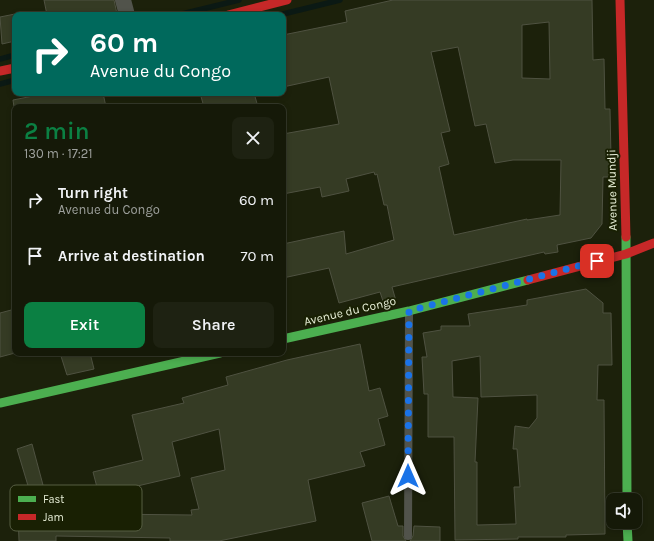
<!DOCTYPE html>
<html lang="en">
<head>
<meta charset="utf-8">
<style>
	body { margin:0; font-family:Karla,sans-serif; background:#1e2212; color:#f1f3f6; height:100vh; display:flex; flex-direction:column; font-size:15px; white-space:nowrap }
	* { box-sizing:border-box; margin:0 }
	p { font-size:13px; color:#9da09c }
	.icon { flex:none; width:22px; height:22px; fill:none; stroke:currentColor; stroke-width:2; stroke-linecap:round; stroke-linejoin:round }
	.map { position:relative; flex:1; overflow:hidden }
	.side { position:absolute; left:12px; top:104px; width:274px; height:252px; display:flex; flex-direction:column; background:#151908; border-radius:8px; box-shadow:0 2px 6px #0003,0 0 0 1px #343829 }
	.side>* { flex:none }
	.hud { position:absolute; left:12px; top:12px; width:274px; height:84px; border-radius:8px; box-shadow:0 2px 6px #0003,0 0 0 1px #343829; background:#00695c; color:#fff; overflow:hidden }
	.tools { position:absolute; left:606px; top:493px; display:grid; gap:8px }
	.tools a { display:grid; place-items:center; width:36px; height:36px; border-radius:8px; background:#151908; box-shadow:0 2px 6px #0003,0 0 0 1px #343829; font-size:20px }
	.pin { position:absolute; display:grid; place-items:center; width:34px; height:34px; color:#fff; margin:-17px; border-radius:8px; box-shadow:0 2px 6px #0006 }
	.me { position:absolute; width:44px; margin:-22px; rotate:0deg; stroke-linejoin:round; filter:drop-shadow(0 0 3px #0008) }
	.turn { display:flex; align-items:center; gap:14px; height:84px; padding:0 12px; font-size:18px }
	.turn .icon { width:52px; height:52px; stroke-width:2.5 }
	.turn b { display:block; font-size:28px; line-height:34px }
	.round { display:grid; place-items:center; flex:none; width:42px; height:42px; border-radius:8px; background:#1e2212 }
	.summary { display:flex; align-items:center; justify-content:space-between; height:68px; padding:0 12px }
	h1 { font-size:24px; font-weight:600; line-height:30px; color:#0b8043 }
	.primary-button { display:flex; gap:8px; margin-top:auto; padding:8px 12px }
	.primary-button a { flex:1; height:46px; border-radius:8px; background:#0b8043; color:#fff; font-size:16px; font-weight:600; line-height:46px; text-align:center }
	.primary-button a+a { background:#1e2212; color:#f1f3f6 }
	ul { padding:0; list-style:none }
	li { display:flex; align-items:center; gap:12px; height:56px; padding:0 12px }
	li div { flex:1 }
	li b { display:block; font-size:15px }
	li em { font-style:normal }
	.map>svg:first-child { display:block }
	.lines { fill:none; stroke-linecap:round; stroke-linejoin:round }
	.stream { stroke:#0b1914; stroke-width:5.5 }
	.building { fill:#353b24; stroke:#4f5241; fill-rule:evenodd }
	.lane { stroke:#51534b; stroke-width:8 }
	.street { stroke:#51534b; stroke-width:16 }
	.fast { stroke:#4caf50; stroke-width:9 }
	.jam { stroke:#c62828; stroke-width:9 }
	.route { stroke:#1a73e8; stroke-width:7; stroke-dasharray:0 12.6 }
	.labels { text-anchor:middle; stroke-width:4; stroke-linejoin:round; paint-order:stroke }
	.street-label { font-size:12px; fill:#e7eed7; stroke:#192003 }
	.key { fill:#192003; stroke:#575e43; stroke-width:1 }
	.key-label { font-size:11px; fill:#e7eed7 }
</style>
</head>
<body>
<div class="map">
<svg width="654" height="541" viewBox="0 0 654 541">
	<rect width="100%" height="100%" fill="#1c210b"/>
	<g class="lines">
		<g class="stream">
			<path d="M178 15 239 0"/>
			<path d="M279 15 340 0"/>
			<path d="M0 59 15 55"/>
			<path d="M0 84 15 80"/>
		</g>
	</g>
	<g class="building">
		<path d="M44 0H114L117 14 47 15Z"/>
		<path d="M393 0H592L593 60 604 59 605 109H610L611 158H609V177H603L602 224 591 238 557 245 558 252 545 254 544 252 392 287 396 301 384 304 380 292 339 303 329 268 283 278V244L344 231 346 254 394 240 387 205H384L377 174 375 175 374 172 346 179 349 191 322 197 320 187 283 194V134L339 124 329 77 283 87V35L347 22 345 11ZM549 22 550 79 522 78V25ZM458 47 475 126 486 124 495 163 513 160H561L560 215 527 220V219L454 235 439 167 449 164 441 133 450 131 431 52Z"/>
		<path d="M15 14V41L2 44 0 17Z"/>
		<path d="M48 93H103L106 107H14L13 100Z"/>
		<path d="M200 93H254L258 107H204Z"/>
		<path d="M586 289 603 303V313H611L612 365H598L597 400H604L605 534 566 535V537H518V539L455 540 454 437H428V394H424L422 357H427L423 333 441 330V326H470L468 314 527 305V300ZM480 356 481 397 537 395V418L529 428 515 426 513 449H517L520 487H514L516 524 477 525V462H475L478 398 453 397 452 361Z"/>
		<path d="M15 309V353L0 357V313Z"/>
		<path d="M360 344 369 391 380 388 388 416 378 419 385 445 360 452 365 466 308 480 316 521 219 541H170V538L56 536V541H19L18 513 192 515 191 510 199 509 191 478 225 470 219 429 172 442 180 476 99 495 93 472 143 460 132 415 184 403 182 398 228 385 226 377 287 360Z"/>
		<path d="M60 353H90L94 369 67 375Z"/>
		<path d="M32 444 43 485 29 489 17 449Z"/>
		<path d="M389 496 398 526H403V536L406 541H372L362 503Z"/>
		<path d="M414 526 440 527V541H410L413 536Z"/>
	</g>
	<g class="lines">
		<path class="lane" d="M408 536 409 313"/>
		<path class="street" d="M123 0 127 15"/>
		<g class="fast">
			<path d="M626 237 627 500"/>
			<path d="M283 339 409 311 528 280"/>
			<path d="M0 403 220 353"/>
			<path d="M627 522 628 541"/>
		</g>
		<g class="jam">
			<path d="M620 0 626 237"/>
			<path d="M228 15 287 0"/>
			<path d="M0 71 15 68"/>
			<path d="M528 280 626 254 654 243"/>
		</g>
	</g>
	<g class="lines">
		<path class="route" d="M408 476 409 311 597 261"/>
	</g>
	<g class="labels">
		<g class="street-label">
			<text transform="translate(612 190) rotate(-91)" y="4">Avenue Mundji</text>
			<text transform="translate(350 311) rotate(-13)" y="4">Avenue du Congo</text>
		</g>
	</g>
	<rect x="10" y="485" width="132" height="46" rx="6" class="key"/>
	<rect x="18" y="496" width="18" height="6" fill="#4caf50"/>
	<rect x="18" y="514" width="18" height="6" fill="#c62828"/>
	<g class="key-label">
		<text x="43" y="503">Fast</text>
		<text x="43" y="521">Jam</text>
	</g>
</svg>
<div class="tools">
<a><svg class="icon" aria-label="sound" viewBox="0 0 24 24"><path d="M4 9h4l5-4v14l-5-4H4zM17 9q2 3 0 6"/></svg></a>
</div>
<div class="pin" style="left:597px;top:261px;background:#d93025"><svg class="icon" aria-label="arrive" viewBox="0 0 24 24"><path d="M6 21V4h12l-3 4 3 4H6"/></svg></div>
<svg class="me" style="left:408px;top:476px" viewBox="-20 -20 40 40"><path d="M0-17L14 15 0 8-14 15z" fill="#1a73e8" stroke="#fff" stroke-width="4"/></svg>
<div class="hud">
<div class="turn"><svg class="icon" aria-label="right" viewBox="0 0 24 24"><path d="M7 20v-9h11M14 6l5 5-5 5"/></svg><div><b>60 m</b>Avenue du Congo</div></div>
</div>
<section class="side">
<div class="summary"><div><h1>2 min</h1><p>130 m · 17:21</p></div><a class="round"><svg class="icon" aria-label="close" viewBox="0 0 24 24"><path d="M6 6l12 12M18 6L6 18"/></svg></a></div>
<ul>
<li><svg class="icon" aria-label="right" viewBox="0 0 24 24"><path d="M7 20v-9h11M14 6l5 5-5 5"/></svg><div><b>Turn right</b><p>Avenue du Congo</p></div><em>60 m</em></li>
<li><svg class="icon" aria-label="arrive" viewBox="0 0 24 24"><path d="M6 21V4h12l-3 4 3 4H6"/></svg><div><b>Arrive at destination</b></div><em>70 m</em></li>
</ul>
<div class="primary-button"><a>Exit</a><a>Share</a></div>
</section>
</div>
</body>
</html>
